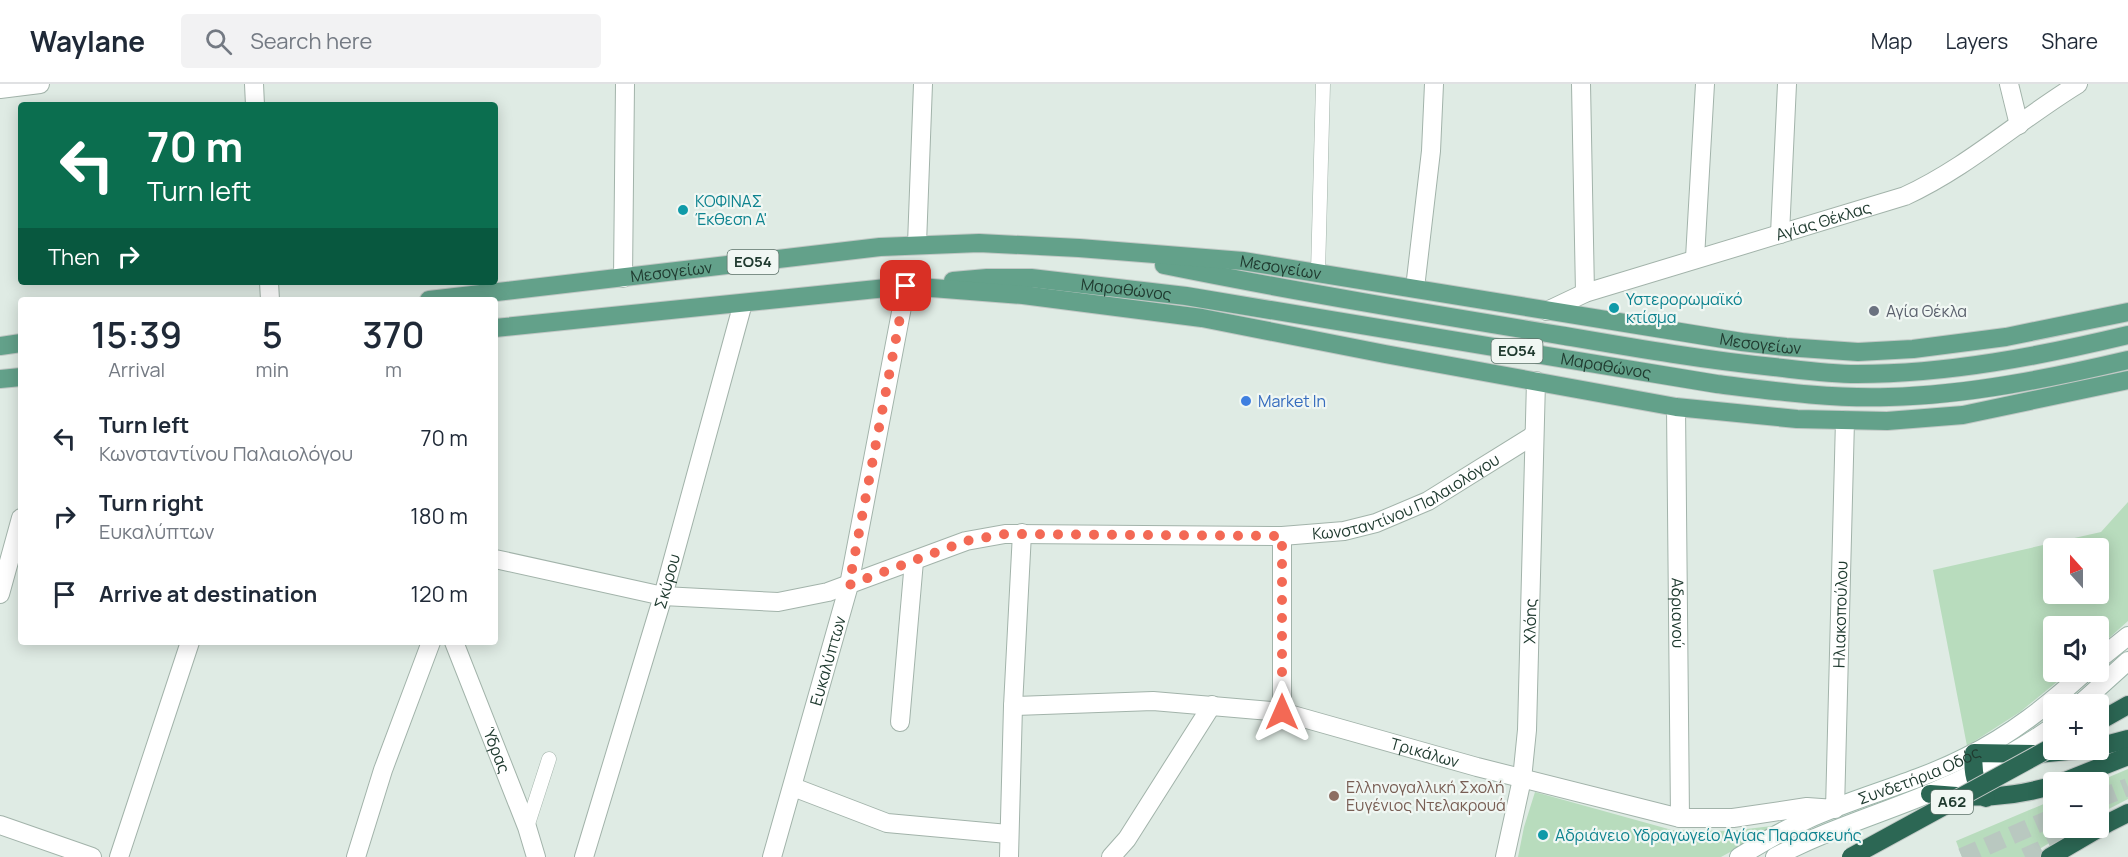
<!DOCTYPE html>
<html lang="en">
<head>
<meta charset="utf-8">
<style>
	body { margin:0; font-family:Manrope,sans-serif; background:#f2f2f3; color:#1f2937; height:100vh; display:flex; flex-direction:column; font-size:22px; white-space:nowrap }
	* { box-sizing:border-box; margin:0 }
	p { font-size:20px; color:#747a83 }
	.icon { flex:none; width:33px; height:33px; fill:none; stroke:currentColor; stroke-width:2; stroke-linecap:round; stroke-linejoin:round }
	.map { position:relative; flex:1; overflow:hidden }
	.panel { position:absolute; left:18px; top:213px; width:480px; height:348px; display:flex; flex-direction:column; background:#fff; border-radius:6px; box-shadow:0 3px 15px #0003 }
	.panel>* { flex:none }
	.hud { position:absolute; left:18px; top:18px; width:480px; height:183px; border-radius:6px; box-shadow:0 3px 15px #0003; background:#0b6e4f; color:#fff; overflow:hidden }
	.needle { width:39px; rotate:339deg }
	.buttons { position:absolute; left:2043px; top:454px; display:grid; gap:12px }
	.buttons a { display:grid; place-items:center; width:66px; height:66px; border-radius:6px; background:#fff; box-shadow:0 3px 15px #0003; font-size:30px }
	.pin { position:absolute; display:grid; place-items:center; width:51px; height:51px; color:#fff; margin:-26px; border-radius:12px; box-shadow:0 3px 9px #0006 }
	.me { position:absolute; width:66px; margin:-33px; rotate:0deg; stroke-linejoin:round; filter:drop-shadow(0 0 4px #0008) }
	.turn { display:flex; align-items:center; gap:21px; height:126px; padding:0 30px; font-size:27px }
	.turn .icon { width:78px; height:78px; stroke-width:2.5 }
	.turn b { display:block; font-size:42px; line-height:51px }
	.then { display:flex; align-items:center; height:57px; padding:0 30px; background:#0003; gap:12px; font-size:22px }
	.eta { display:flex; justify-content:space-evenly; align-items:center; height:102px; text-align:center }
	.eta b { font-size:36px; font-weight:600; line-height:42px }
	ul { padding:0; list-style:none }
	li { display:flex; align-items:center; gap:18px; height:78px; padding:0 30px }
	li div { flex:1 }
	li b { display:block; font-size:22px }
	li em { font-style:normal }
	header { display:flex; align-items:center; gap:36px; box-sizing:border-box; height:84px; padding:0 30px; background:#fff; border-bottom:2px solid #e0e1e3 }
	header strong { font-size:28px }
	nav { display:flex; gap:33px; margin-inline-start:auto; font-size:21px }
	.search { width:420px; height:54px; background:#f2f2f3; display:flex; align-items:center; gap:15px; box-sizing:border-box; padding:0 21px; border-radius:6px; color:#747a83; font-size:22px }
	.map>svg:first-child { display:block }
	.green { fill:#b8dcbd; fill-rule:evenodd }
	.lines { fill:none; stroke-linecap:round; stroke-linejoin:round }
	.motorway-tunnel { stroke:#b9c8c0; stroke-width:18; stroke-dasharray:18 9; stroke-linecap:butt }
	.pedestrian-casing { stroke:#a2b3aa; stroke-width:15 }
	.minor-casing { stroke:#a2b3aa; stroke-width:20 }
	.tertiary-casing { stroke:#a2b3aa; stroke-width:20 }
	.secondary-casing { stroke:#9eb6ab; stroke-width:20 }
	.primary-casing { stroke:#c1c8c5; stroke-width:20 }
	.motorway-casing { stroke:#c1c8c5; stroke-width:20 }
	.pedestrian { stroke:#fff; stroke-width:14 }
	.minor { stroke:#fff; stroke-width:18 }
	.tertiary { stroke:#fff; stroke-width:18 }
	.secondary { stroke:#fff; stroke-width:18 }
	.primary { stroke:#63a18a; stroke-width:18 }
	.motorway { stroke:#2c6754; stroke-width:18 }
	.motorway-bridge-casing { stroke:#c1c8c5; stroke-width:20; stroke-linecap:butt }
	.motorway-bridge { stroke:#2c6754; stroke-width:18 }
	.route { stroke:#f36955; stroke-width:10; stroke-dasharray:0 18 }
	.culture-dot { fill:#0f9aa8; stroke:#f0f7f3; stroke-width:2 }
	.worship-dot { fill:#6b7280; stroke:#f0f7f3; stroke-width:2 }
	.shop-dot { fill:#3f7fe0; stroke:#f0f7f3; stroke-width:2 }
	.education-dot { fill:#8d6e63; stroke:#f0f7f3; stroke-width:2 }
	.labels { text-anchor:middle; stroke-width:4.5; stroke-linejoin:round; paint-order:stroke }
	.shield { fill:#f0f7f3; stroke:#5e736a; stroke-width:1.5 }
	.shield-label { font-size:15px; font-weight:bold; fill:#203b30 }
	.culture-label { font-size:16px; fill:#0d838f; stroke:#f0f7f3; text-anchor:start }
	.street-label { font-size:16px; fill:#203b30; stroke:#f0f7f3 }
	.worship-label { font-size:16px; fill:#5b616d; stroke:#f0f7f3; text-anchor:start }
	.shop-label { font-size:16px; fill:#366cbe; stroke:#f0f7f3; text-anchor:start }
	.education-label { font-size:16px; fill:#785e54; stroke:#f0f7f3; text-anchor:start }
</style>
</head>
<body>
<header>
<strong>Waylane</strong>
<div class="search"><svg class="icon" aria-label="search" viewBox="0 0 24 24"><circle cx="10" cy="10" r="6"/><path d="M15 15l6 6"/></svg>Search here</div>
<nav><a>Map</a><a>Layers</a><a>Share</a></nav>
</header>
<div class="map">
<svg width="2128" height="773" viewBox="0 0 2128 773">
	<rect width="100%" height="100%" fill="#dfebe4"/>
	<g class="green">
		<path d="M2128 418V537L2099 563 2098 543H2054V588H2069L2020 628 1967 662 1933 486 2101 448ZM2054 465H2098V510H2054Z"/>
		<path d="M2128 685V715L2099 730 2098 699H2095Z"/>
		<path d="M1535 708 1672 746 1730 747 1780 741 1721 773H1518L1524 743Z"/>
		<path d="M2053 716 2054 744H2074L2026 773H1962L1956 757Z"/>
	</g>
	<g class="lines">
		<g class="motorway-tunnel">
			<path d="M2098 715 2128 703"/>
			<path d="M1962 773 2054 733"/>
			<path d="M2025 773 2076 750"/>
		</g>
		<g class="pedestrian-casing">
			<g id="pedestrian">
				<path d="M1318 188 1323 0"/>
				<path d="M527 743 549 675"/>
			</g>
		</g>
		<g class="minor-casing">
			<g id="minor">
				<path d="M254 0 255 21"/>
				<path d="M1581 0 1585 209"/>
				<path d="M2009 0 2019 41"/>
				<path d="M0 5 40 0"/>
				<path d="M1780 150 1787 0"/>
				<path d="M917 160 923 0"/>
				<path d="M1695 174 1705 0"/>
				<path d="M623 194 625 0"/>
				<path d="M269 198 270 216"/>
				<path d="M1415 204 1431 67 1434 0"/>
				<path id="s1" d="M1547 227 1585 209 1905 112C1968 83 2019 36 2078 0"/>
				<path id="s2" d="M1676 323 1680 734"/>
				<path id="s3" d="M495 475 663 512 778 518 828 508 966 457 1005 450 1282 452 1344 447 1376 439 1428 417 1534 351"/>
				<path d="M0 510 21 434"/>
				<path id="s4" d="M1013 622 1153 617 1282 628 1477 683 1680 734H1733L1807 723 1835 725 1845 336"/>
				<path d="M1282 628V452"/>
				<path d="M900 638 914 477"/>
				<path d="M793 703 887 739 1008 750"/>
				<path d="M119 773 190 558"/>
				<path d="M356 773 383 686 431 558"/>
				<path id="s5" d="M584 773 663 512 743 219"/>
				<path id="s6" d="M772 773 849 501 906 202"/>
				<path d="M1009 773 1013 622 1022 449"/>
				<path d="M1111 773 1127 755 1212 621"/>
			</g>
		</g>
		<g class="tertiary-casing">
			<g id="tertiary">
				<path id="s7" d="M454 558 527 743 536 773"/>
				<path d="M0 741 92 773"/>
				<path id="s8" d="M1505 773 1522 695 1527 646 1536 297"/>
			</g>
		</g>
		<g class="secondary-casing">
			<g id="secondary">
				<path d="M2098 576 2128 552"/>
				<path d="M2079 621 2128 577"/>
				<path id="s9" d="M1739 773C1761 759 1784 746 1808 735 1859 712 1915 699 1966 673 2011 651 2048 621 2085 588"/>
				<path d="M1775 773C1824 747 1877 731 1928 710 1972 692 2015 669 2054 642"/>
			</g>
		</g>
		<g class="primary-casing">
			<g id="primary">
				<path d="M1164 181C1297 208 1431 230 1565 252 1635 264 1704 276 1774 283 1801 286 1829 290 1857 290 1948 290 2040 272 2128 251"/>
				<path id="s10" d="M953 197 987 194H1031L1186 212 1717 300C1774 307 1832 315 1889 313 1969 311 2051 294 2128 276"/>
				<path id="s11" d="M429 216 880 163 979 159 1079 164 1243 177 1742 258 1786 263 1858 268 1913 265 2006 253 2128 228"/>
				<path d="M495 244 906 202 1023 211 1202 234 1385 270 1676 323 1797 335 1887 337 1963 331 2128 296"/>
				<path d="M0 262 21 259"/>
				<path d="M0 295 21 293"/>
			</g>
		</g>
		<g class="motorway-casing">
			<g id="motorway">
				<path d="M2098 638 2128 621"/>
				<path d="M2098 663 2128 655"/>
				<path d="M2060 699 2128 672"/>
				<path d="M1930 710C1975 714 2009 715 2054 701"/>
				<path d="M1986 714C1974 701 1972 686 1974 669L2038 670 2078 666"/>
				<path d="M2050 773 2108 739 2128 729"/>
			</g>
		</g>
		<use href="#pedestrian" class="pedestrian"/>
		<use href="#minor" class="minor"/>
		<use href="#tertiary" class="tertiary"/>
		<use href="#secondary" class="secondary"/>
		<use href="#primary" class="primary"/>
		<use href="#motorway" class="motorway"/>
		<g class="motorway-bridge-casing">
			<path id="motorway-bridge" d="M1851 773 2054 662"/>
		</g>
		<use href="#motorway-bridge" class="motorway-bridge"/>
	</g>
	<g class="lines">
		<path class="route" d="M906 202 849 501 966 457 1005 450 1282 452V628"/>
	</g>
	<g class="culture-dot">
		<circle cx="683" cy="126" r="6"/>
		<circle cx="1614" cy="224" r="6"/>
		<circle cx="1543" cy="751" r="6"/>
	</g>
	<circle class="worship-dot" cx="1874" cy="227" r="6"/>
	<circle class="shop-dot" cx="1246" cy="317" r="6"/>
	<circle class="education-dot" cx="1334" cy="712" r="6"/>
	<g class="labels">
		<g class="shield">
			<rect x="727.5" y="166" width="51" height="24" rx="4.5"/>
			<rect x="1491.5" y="255" width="51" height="24" rx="4.5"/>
			<rect x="1931" y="706" width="42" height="24" rx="4.5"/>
		</g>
		<g class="shield-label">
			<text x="753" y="183">ΕΟ54</text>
			<text x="1517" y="272">ΕΟ54</text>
			<text x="1952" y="723">Α62</text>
		</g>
		<g class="culture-label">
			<text x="695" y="123">ΚΟΦΙΝΑΣ<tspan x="695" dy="18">Έκθεση Α'</tspan></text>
			<text x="1626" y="221">Υστερορωμαϊκό<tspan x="1626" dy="18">κτίσμα</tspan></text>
			<text x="1555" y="757">Αδριάνειο Υδραγωγείο Αγίας Παρασκευής</text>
		</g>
		<g class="street-label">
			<text dy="6" stroke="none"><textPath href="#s1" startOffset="291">Αγίας Θέκλας</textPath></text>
			<text dy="6" stroke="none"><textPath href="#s11" startOffset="856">Μεσογείων</textPath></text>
			<text dy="6" stroke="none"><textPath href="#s11" startOffset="244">Μεσογείων</textPath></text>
			<text dy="6" stroke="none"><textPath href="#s10" startOffset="174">Μαραθώνος</textPath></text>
			<text dy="6" stroke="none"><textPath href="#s11" startOffset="1342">Μεσογείων</textPath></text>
			<text dy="6" stroke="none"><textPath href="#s10" startOffset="660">Μαραθώνος</textPath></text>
			<text dy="6" stroke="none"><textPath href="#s3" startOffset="934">Κωνσταντίνου Παλαιολόγου</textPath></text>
			<text dy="6" stroke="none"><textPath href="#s5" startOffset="288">Σκύρου</textPath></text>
			<text dy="6" stroke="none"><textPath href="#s2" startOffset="206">Αδριανού</textPath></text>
			<text dy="6" stroke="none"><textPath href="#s4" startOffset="1032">Ηλιακοπούλου</textPath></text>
			<text dy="6" stroke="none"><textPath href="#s8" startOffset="238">Χλόης</textPath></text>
			<text dy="6" stroke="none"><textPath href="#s6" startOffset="204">Ευκαλύπτων</textPath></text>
			<text dy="6" stroke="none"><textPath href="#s7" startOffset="116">Ύδρας</textPath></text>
			<text dy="6" stroke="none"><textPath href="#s4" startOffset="418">Τρικάλων</textPath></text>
			<text dy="6" stroke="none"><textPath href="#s9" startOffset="198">Συνδετήρια Οδός</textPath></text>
		</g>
		<g class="worship-label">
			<text x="1886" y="233">Αγία Θέκλα</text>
		</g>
		<g class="shop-label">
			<text x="1258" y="323">Market In</text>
		</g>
		<g class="education-label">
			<text x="1346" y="709">Ελληνογαλλική Σχολή<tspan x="1346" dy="18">Ευγένιος Ντελακρουά</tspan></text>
		</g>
	</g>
</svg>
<div class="buttons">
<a><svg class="needle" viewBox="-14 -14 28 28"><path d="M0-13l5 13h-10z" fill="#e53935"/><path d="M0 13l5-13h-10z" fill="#747a83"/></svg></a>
<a><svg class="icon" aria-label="sound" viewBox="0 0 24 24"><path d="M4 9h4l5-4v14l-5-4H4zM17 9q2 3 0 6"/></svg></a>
<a>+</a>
<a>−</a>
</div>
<div class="pin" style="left:906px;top:202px;background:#d93025"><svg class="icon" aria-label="arrive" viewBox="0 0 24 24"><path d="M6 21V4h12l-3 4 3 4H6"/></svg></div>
<svg class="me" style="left:1282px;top:628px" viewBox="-20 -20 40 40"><path d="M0-17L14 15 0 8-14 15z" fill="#f36955" stroke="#fff" stroke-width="4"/></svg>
<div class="hud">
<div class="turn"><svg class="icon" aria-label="left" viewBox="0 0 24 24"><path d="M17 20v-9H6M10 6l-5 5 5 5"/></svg><div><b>70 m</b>Turn left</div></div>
<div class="then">Then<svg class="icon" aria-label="right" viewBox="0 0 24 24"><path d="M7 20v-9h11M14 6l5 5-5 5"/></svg></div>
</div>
<section class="panel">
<div class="eta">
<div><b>15:39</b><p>Arrival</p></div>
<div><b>5</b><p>min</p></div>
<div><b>370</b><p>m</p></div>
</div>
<ul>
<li><svg class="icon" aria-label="left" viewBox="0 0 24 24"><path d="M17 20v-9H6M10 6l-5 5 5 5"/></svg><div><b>Turn left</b><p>Κωνσταντίνου Παλαιολόγου</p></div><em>70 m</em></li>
<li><svg class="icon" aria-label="right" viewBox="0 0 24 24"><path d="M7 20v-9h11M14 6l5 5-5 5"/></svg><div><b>Turn right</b><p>Ευκαλύπτων</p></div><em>180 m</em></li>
<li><svg class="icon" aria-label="arrive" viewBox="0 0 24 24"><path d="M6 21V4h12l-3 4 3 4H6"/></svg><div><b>Arrive at destination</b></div><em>120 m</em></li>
</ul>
</section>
</div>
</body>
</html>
